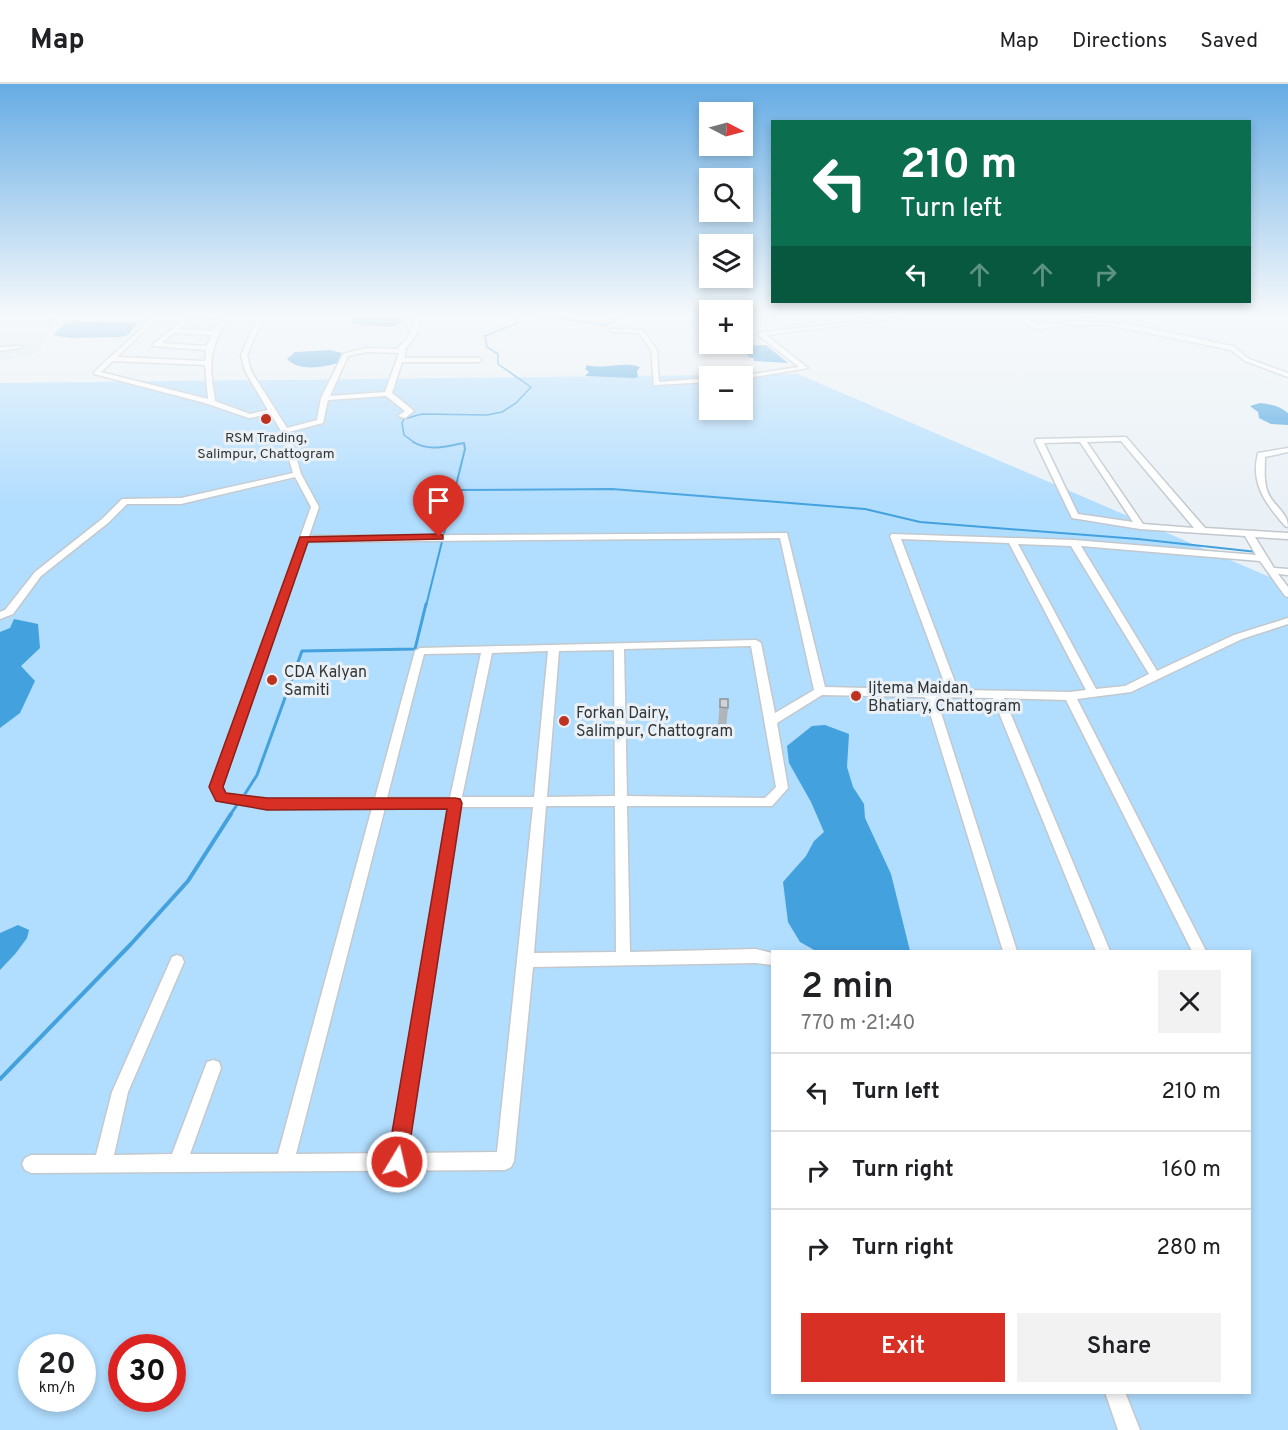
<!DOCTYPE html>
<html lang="en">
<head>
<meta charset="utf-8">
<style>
	body { margin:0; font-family:Overpass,sans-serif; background:#f2f2f2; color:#202124; height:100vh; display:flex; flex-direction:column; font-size:22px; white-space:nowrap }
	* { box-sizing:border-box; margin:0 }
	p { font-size:20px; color:#757577 }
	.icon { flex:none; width:33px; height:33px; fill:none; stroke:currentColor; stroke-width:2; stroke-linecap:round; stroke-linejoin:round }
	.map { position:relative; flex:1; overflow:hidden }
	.sheet { position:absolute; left:771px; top:866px; width:480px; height:444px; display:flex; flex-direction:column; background:#fff; border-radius:0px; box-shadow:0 3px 9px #0003 }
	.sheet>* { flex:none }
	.hud { position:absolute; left:771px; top:36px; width:480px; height:183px; border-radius:0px; box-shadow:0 3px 9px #0003; background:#0b6e4f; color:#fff; overflow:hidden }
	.needle { width:39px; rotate:96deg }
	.tools { position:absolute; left:699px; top:18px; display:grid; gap:12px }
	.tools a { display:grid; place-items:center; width:54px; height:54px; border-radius:0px; background:#fff; box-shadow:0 3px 9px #0003; font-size:30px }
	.speed { position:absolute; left:18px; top:1250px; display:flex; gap:12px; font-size:30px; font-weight:700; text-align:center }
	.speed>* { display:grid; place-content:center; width:78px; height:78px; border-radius:50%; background:#fff; box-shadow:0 3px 9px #0003; line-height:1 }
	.speed small { font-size:15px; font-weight:400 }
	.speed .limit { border:9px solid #d22; background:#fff; color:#111 }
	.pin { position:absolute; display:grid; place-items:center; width:51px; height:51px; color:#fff; margin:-62px -26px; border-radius:50% 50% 50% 0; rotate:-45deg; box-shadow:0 0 6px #0007 }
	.pin .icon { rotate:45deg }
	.me { position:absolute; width:66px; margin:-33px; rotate:9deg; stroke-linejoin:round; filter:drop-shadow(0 0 4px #0008) }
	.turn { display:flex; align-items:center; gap:21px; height:126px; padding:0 30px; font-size:27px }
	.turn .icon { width:78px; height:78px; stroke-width:2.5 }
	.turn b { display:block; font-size:42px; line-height:51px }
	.lanes { display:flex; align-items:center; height:57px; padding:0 30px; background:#0003; justify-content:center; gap:30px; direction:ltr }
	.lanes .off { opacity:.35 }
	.round { display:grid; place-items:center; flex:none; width:63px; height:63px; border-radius:0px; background:#f2f2f2 }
	.head { display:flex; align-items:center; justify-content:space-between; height:102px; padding:0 30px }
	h1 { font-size:36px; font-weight:600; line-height:45px }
	.cta { display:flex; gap:12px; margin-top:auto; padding:12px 30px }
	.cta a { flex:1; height:69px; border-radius:0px; background:#d93025; color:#fff; font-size:24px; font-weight:600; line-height:69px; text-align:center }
	.cta a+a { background:#f2f2f2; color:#202124 }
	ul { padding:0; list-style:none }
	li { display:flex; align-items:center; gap:18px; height:78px; padding:0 30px; border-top:2px solid #e0e0e0 }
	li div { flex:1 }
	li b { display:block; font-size:22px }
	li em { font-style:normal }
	header { display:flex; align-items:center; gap:36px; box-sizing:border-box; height:84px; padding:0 30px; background:#fff; border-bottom:2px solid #e0e0e0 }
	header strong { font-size:28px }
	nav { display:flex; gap:33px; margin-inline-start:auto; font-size:21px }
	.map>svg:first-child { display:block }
	.built { fill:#dae7f1 }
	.green { fill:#b1ddfe; fill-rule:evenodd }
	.water { fill:#43a1de }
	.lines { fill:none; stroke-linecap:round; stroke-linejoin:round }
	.stream-far3 { stroke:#43a1de; stroke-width:1.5 }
	.stream-far2 { stroke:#43a1de; stroke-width:2 }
	.stream-far1 { stroke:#43a1de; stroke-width:3 }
	.stream { stroke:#43a1de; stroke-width:4 }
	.minor-casing { stroke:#c2c8cd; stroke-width:3 }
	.minor { fill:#fff; fill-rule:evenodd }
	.wall { fill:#b0b5ba }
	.building { fill:#cdd3d8; stroke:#909497; stroke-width:1.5 }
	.route { fill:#d93025; stroke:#8d1f18; stroke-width:1.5 }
	.poi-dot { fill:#bf3220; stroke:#eaf1f6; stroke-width:2 }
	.labels { text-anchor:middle; stroke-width:6; stroke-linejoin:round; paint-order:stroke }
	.far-poi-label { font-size:14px; fill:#333537; stroke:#eaf1f6 }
	.poi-label { font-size:16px; fill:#333537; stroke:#eaf1f6; text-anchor:start }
</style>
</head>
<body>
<header>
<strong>Map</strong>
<nav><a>Map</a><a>Directions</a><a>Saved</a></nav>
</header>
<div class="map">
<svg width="1288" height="1346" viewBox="0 0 1288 1346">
	<rect width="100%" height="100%" fill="#eaf1f6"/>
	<path class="built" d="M57 234 37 269 0 277V237Z"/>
	<path class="green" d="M798 290 1288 501V1346H0V299ZM710 292H742V326H710ZM772 867H1250V1308H772ZM32 1263H82V1314H32ZM122 1263H172V1314H122Z"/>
	<g class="water">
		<path d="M362 232H400L402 239 390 243 353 240 352 233Z"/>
		<path d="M74 237 138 239 128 251 120 253 70 254 53 251 64 240Z"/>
		<path d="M766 261 788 279 754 277V275L747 272 750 267 742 262Z"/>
		<path d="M331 266 345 270 339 279C322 283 300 288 287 275L295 268Z"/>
		<path d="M587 281C604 286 624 277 640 283L637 287 638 293 634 294 585 292 589 288 585 285Z"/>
		<path d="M1260 319C1270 320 1280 322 1288 329V341L1271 340 1259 334 1258 328 1250 322Z"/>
		<path d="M14 535 38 540 40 564 21 582 35 597 20 629 0 644V548L10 544Z"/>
		<path d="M825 641 849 650 847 683 853 703 864 720 865 734 891 790 910 867H816L800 858 788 838 783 798 806 772 814 757 824 748 811 718 789 679 787 662 812 642Z"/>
		<path d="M18 841 29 846 27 854 16 869 0 886V849Z"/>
	</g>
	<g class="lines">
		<g class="stream-far3">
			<path d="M534 232 608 241 620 232"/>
			<path d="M415 359 404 351 402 339 404 335 422 330 487 331 502 328 516 319 531 303 498 280V270L487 263 485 252 518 239 514 235 519 232"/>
		</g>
		<g class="stream-far2">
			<path d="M413 358C431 368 445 362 464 359L465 365 426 522"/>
			<path d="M455 406 612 405 865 425 920 438 1138 455 1257 468"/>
		</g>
		<g class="stream-far1">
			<path d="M243 713 257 691 302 567 415 565 426 520"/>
			<path d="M230 731 239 718"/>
		</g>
		<path class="stream" d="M0 995 131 860 188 797 231 730"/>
		<g class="minor-casing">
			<g id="minor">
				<path d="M155 232 220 236 223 232H229C217 253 209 267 212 294 212 302 215 310 215 317L250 330 268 326 245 287 241 271 258 232H264L247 271 251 287 287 344 317 336 321 314 343 270 366 264 397 265 407 255 417 232H423L416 252 405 265 406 267 404 274H479L482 276 479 278H402L392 309 414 327 405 334 398 332 405 327 386 312 328 316 323 339 289 348 301 390 319 423 309 452 787 449 825 603 947 606 890 452 892 450 1074 456 1256 471 1245 452 1140 445 1072 434 1035 357 1036 355 1126 353 1205 444 1288 449V455L1255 453 1274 484 1288 485V491L1278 490 1288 503V513L1285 512 1260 477 1081 462 1157 587 1234 551 1288 534V540L1242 555 1131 608 1077 615 1206 867H1192L1066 616 1004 614 1110 867H1096L993 614 936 613 1017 867H1003L925 613 822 611 777 639 788 704 772 722H627L630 868 756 865 772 869V881L756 879 533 883 514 1077 511 1083 505 1086 31 1089 25 1086 22 1080 25 1074 31 1071H96L112 1008 172 873 177 871 182 873 184 878 128 1008 114 1071 172 1070 207 978 213 976 219 978 221 984 190 1070H278L372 724 267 725 217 716 210 703 311 423 295 393 181 420H127L108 439 41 492 13 530 0 535V528L5 526 35 488 102 435 122 415 181 414 293 389 281 347 271 330 249 334 205 319 94 290V288ZM155 237 181 238 153 260V262L206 266 205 277 117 273ZM188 238 217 240 213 247 179 245ZM174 249 211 251 207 262 161 259ZM366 268 399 269 385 308 330 312 348 272ZM113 277 205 281 208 315 101 288ZM1121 357 1194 444 1143 440 1087 358ZM1080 358 1133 438 1078 430 1044 359ZM780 454 814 606 775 629 761 559 756 556 420 564 415 567 375 714 267 715 225 709 222 703 307 458ZM901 455 1009 459 1086 606 1070 608 958 606ZM1018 460 1071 462 1149 590 1125 602 1096 605ZM751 562 776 703 765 714 627 712 624 565ZM614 566 615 712 547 713 559 567ZM548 567 534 713H462L492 569ZM481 569 450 714H387L424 570ZM546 722H615L616 868 534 869ZM448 723 390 1069 296 1070 385 724ZM461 723H533L497 1068 407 1069Z"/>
				<path d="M904 232H918L766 251 808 284 742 295V292H739L799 283 758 251V249Z"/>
				<path d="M1017 232H1023C1041 247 1058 237 1081 237 1132 237 1183 252 1233 262L1249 275 1288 289V293L1245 277 1231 266 1107 241H1065L1042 245 1028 242Z"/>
				<path d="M610 245 643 246 657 266 659 298 710 294V298L654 301 651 266 639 249 612 248Z"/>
				<path d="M22 262 23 263 0 267V263Z"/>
				<path d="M1288 364V368L1265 373C1265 385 1263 399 1269 411 1275 423 1288 429 1288 443L1285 442C1266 420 1250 400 1258 369Z"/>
				<path d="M1105 1308H1125L1140 1346H1118Z"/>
			</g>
		</g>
		<use href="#minor" class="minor"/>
	</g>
	<path class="wall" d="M720 615 728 624 726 643 718 642Z"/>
	<path class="building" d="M720 615H728V624L720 623Z"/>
	<linearGradient id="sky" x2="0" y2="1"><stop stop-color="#66ace4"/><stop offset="0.55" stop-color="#f6f9fb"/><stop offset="1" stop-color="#f6f9fb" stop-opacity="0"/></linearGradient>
	<rect width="1288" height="420" fill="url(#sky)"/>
	<path class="route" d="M439 450 443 451V455L308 458 223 703 226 709 267 714H455L460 715 462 719 407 1078 404 1085 397 1088 390 1085 387 1078 447 725 267 726 216 717 209 703 300 453Z"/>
	<g class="poi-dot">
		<circle cx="266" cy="335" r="6"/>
		<circle cx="272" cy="596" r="6"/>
		<circle cx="856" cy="612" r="6"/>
		<circle cx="564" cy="637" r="6"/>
	</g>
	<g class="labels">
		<g class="far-poi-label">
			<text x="266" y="358">RSM Trading,<tspan x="266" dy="16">Salimpur, Chattogram</tspan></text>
		</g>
		<g class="poi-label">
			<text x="284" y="593">CDA Kalyan<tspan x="284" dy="18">Samiti</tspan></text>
			<text x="868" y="609">Ijtema Maidan,<tspan x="868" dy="18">Bhatiary, Chattogram</tspan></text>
			<text x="576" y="634">Forkan Dairy,<tspan x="576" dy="18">Salimpur, Chattogram</tspan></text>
		</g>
	</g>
</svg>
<div class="tools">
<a><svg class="needle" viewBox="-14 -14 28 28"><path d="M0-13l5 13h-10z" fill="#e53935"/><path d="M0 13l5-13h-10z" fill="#757577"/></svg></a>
<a><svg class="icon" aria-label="search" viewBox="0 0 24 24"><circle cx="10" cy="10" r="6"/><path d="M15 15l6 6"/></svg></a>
<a><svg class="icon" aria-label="layers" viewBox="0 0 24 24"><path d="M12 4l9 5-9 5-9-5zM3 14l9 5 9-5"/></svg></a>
<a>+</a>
<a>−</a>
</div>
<div class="speed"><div>20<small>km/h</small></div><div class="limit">30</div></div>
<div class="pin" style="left:439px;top:453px;background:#d93025"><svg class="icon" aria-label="arrive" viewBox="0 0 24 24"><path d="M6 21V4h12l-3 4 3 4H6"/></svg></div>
<svg class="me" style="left:397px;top:1078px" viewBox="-20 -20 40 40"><circle r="17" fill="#d93025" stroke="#fff" stroke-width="3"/><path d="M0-11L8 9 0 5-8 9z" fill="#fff"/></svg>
<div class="hud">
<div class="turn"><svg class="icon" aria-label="left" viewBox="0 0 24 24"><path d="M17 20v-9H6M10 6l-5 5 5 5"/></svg><div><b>210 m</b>Turn left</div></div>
<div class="lanes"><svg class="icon" aria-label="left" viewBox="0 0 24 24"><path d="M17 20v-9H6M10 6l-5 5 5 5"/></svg><svg class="icon off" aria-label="ahead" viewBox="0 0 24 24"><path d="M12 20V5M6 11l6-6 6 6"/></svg><svg class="icon off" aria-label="ahead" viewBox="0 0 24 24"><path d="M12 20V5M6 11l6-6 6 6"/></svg><svg class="icon off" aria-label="right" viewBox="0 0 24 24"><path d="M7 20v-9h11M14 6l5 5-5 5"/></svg></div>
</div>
<section class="sheet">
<div class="head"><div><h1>2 min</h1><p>770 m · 21:40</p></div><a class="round"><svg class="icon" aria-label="close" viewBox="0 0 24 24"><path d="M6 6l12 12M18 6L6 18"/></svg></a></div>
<ul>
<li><svg class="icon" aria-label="left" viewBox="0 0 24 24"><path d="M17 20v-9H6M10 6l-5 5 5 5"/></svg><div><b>Turn left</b></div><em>210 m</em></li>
<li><svg class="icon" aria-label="right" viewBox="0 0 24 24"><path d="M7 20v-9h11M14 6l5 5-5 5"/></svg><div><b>Turn right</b></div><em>160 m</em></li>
<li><svg class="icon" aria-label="right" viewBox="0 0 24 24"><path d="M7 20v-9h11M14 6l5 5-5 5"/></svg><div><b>Turn right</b></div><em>280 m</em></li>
</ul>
<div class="cta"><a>Exit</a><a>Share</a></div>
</section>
</div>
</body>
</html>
